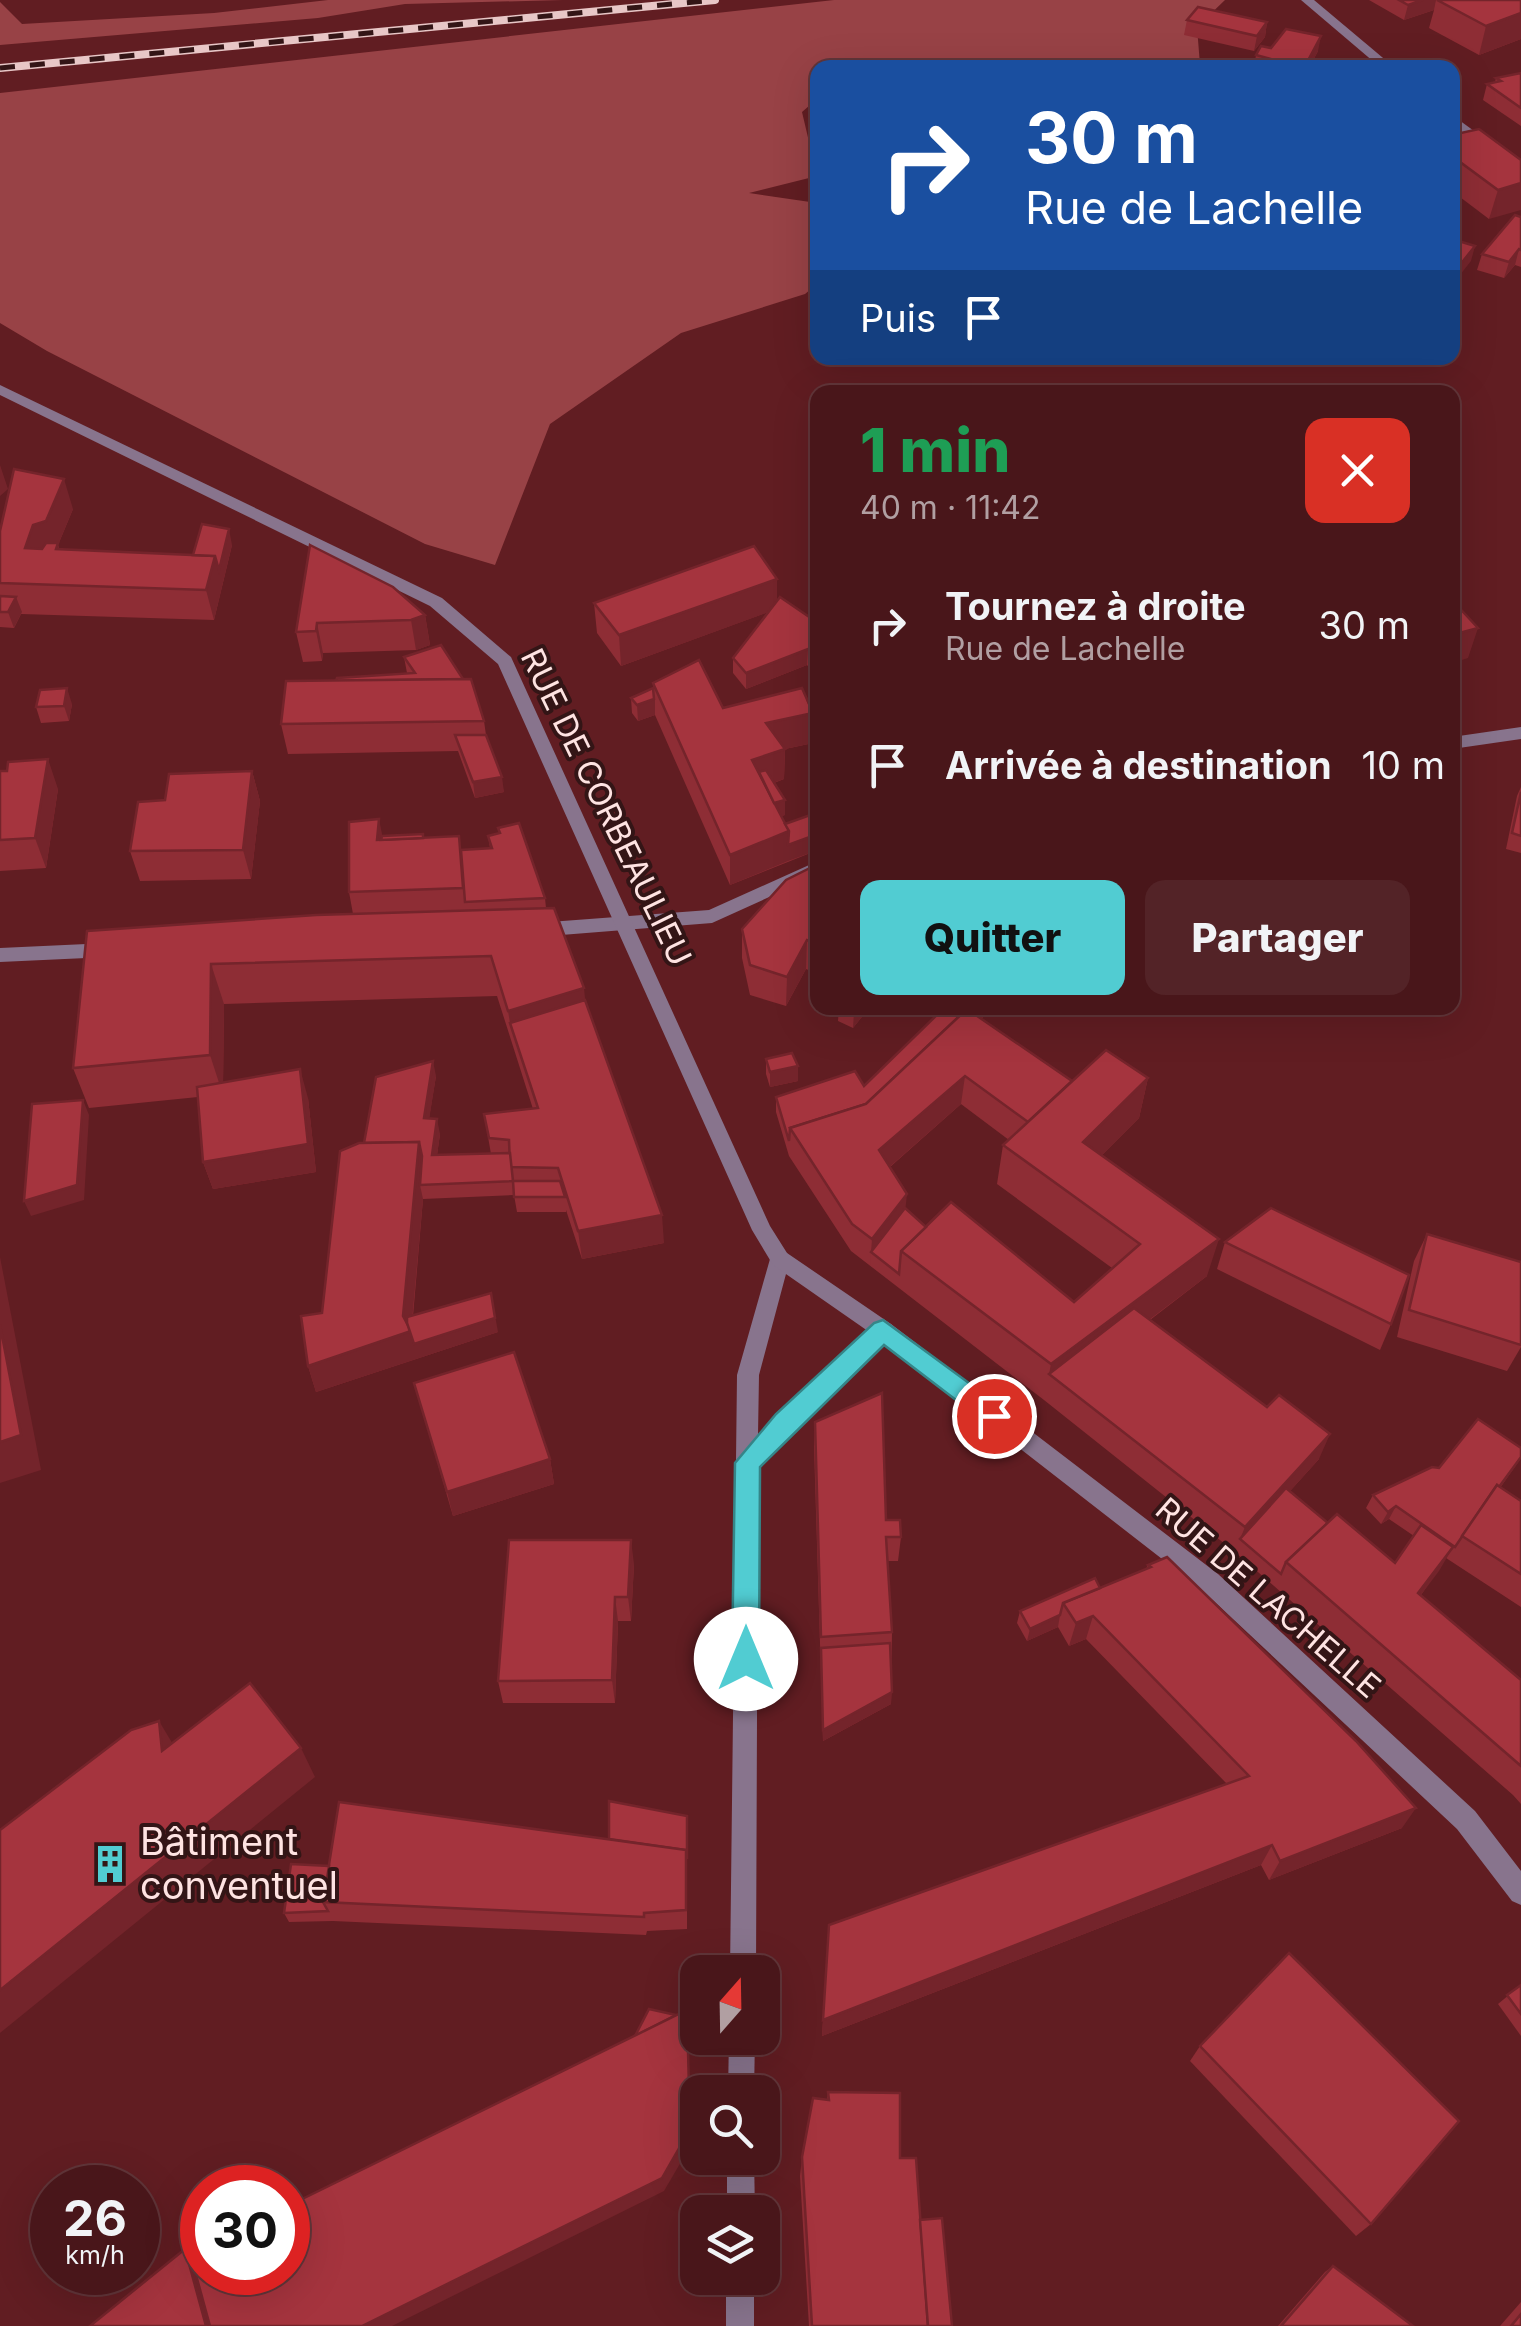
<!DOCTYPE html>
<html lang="fr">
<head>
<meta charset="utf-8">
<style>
	body { margin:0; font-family:Inter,sans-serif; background:#532327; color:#f1f3f6; height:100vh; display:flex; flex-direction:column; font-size:38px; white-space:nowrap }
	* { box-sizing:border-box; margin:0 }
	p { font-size:32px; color:#b19fa2 }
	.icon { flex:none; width:55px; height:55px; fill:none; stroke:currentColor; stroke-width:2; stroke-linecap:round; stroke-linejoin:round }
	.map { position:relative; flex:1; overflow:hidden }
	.panel { position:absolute; left:810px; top:385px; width:650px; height:630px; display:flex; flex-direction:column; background:#49161a; border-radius:20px; box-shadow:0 10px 40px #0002,0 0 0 2px #613539 }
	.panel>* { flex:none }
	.hud { position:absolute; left:810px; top:60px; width:650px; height:305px; border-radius:20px; box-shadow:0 10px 40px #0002,0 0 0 2px #613539; background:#1a4fa0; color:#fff; overflow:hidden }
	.needle { width:65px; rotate:20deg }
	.controls { position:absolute; left:680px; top:1955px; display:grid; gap:20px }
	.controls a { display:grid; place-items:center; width:100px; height:100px; border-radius:20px; background:#49161a; box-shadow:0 10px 40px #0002,0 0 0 2px #613539; font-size:50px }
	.speed { position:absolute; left:30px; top:2165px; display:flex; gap:20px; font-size:50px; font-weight:700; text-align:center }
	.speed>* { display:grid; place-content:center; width:130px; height:130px; border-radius:50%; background:#49161a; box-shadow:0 10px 40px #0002,0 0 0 2px #613539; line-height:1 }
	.speed small { font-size:25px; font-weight:400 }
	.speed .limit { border:15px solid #d22; background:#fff; color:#111 }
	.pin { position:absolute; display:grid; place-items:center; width:85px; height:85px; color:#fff; margin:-42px; border:5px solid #fff; border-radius:50%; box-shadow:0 2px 10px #0007 }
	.me { position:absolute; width:110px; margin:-55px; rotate:0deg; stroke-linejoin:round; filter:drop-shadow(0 0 8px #0008) }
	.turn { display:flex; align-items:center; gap:35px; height:210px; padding:0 50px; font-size:45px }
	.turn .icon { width:130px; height:130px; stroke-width:2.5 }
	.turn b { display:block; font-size:70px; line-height:85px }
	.then { display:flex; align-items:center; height:95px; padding:0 50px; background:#0003; gap:20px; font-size:38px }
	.round { display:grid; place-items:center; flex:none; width:105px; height:105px; border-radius:20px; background:#532327 }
	.head { display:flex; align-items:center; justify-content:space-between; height:170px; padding:0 50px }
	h1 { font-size:60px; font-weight:800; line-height:75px; color:#1e9e55 }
	.cta { display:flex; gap:20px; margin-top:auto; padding:20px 50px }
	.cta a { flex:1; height:115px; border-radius:20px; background:#51ccd2; color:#111; font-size:40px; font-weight:800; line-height:115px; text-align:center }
	.cta a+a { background:#532327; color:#f1f3f6 }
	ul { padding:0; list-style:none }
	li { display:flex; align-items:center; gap:30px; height:140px; padding:0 50px }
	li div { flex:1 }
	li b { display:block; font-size:38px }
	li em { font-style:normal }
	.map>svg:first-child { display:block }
	.green { fill:#984246 }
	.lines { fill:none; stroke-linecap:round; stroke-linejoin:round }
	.minor { fill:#88748d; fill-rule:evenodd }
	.tertiary { fill:#88748d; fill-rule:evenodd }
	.rail-casing { stroke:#e8c7c7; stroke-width:8 }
	.rail { stroke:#331516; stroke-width:5; stroke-dasharray:15; stroke-linecap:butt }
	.wall { fill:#8e2d35; fill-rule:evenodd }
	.shaded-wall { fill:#74242b }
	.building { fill:#a5343e; stroke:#74242b; stroke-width:2.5 }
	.route { fill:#51ccd2; stroke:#358588; stroke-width:2.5 }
	.labels { text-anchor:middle; stroke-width:8; stroke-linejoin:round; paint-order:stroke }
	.street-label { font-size:32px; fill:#fee3e2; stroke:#331516 }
	.near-poi-label { font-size:38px; fill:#fee3e2; stroke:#331516; text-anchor:start }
</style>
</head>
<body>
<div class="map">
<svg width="1521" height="2326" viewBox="0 0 1521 2326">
	<rect width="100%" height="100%" fill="#611d22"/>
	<g class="green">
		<path d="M328 0H563L405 4 318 18 0 45V2L22 24 214 13Z"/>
		<path d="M834 0H1225L1197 27 1200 65 1194 67 818 68 817 99 802 112 817 176 749 193 817 203V284L805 294 681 333 550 424 495 565 425 544 47 351 0 323V93Z"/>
	</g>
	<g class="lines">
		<g class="minor">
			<path d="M1301 0H1314L1395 68H1381Z"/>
			<path d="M1452 115 1521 165V175L1452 125Z"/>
			<path d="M1521 727V739L1452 749V737Z"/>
			<path d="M818 861V875L712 923 536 937 527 930 536 923 709 910Z"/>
			<path d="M108 943 117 950 108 957 0 962V948Z"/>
			<path d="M780 1250 787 1253 790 1259 759 1375 758 1435 875 1324 883 1321 891 1324 894 1330 792 1429 758 1466 756 1972H730L737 1375 770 1259 773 1253Z"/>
			<path d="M729 2038H755L754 2092H728Z"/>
			<path d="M727 2158H754L755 2212H727Z"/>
			<rect x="726" y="2278" width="28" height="48"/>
		</g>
		<path class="tertiary" d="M0 385 442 598 511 657 770 1226 787 1253 891 1324 1218 1574 1475 1811 1521 1871V1905L1512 1901 1457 1829 1202 1590 875 1336 773 1265 752 1230 498 664 430 606 0 395Z"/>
		<g class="rail-casing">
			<path id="rail" d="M0 68 715 0"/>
		</g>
		<use href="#rail" class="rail"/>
	</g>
	<g class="wall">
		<path d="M1369 0H1521V39L1479 55 1429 28 1434 10 1404 20Z"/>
		<path d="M1187 20 1267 22 1265 37 1254 51 1184 35Z"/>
		<path d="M1271 48 1318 51 1309 68H1254L1256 55Z"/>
		<path d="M1521 73V126L1483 100 1487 84 1495 82 1496 78Z"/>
		<path d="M1452 146 1521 160 1489 219 1452 191Z"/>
		<path d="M1521 217V267L1515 265 1504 278 1477 270 1482 254Z"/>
		<path d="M73 509 58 545 60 550 193 555 232 545 214 620 21 614 14 628 0 627V531Z"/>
		<path d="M777 579V601L818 623V688L814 683V673L807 665 746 689 733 673V658L768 612 621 666 597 633 594 603Z"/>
		<path d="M393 587 425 615 430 645 416 650 323 653 322 661 303 662 296 632Z"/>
		<path d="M404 657 484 721 486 735 504 792 475 798 458 751 288 754 281 724 336 681 407 673Z"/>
		<path d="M653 683 723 708 808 701 818 742 785 749 784 779 774 783 785 800V815L781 816 785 824 818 823V850L730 885 655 715 638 721 632 713 631 698 653 688Z"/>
		<path d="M72 704 69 721 41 723 36 707Z"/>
		<path d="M0 771 58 789 46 868 0 871Z"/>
		<path d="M252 771 260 801 251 879 140 881 130 851 165 800Z"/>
		<path d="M1521 787V853L1506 849 1517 796Z"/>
		<path d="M498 828 545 898 546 908 585 1000 664 1243 582 1259 566 1210V1212H517L514 1195 423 1199 413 1316 498 1332 316 1392 308 1366 364 1143 436 1076 429 1118 440 1134 437 1155 491 1154 484 1114 533 1109 497 996 224 1004 223 1083 308 1098 316 1172 213 1189 203 1162 198 1097 89 1108 73 1068 87 931 353 914 349 892 382 836 424 838 461 850 490 848 488 836 499 833Z"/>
		<path d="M818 864V974L806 969 786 1006 750 995 742 958V929Z"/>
		<path d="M839 1008H869L853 1028 838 1021Z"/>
		<path d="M932 1008H992L981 1019 1072 1081 1148 1078 1139 1118 1102 1155 1207 1276 1150 1320 1319 1459 1290 1491 1328 1523 1395 1563 1414 1536 1389 1519 1381 1524 1366 1508 1373 1495 1439 1468 1521 1458 1500 1488 1521 1501V1607L1446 1558 1421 1595 1521 1680V1804L1513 1795 1235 1552 1044 1400 851 1251 789 1156 776 1112V1097L864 1086 939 1013 932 1010ZM961 1104 1009 1140 1003 1145 997 1184 1112 1268 1074 1302 926 1227 905 1208 890 1167Z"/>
		<path d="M766 1059 798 1081 770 1087 766 1074Z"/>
		<path d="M1427 1234 1521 1262V1347L1507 1371 1397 1337 1414 1261Z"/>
		<path d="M1225 1242 1391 1324 1380 1350 1217 1269Z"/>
		<path d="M414 1383 550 1459 554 1484 453 1516Z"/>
		<path d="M815 1422 886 1520 901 1537 898 1561H888L892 1632 891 1704 823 1741 814 1447Z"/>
		<path d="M634 1564 631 1621H618L615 1703H503L498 1681Z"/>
		<path d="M1148 1565 1402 1828 1269 1880 1261 1865 822 2036 829 1925 1227 1784 1086 1639 1069 1646 1058 1627 1027 1641 1017 1623 1020 1611 1100 1588 1146 1569Z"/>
		<path d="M687 1816V1929L647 1931 646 1935 333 1921 289 1922 284 1913 329 1866 609 1839Z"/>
		<path d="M1521 1985V2036L1498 2004Z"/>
		<path d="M1200 2046 1371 2224 1356 2236 1190 2061Z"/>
		<path d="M828 2092 900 2158 952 2326H809L800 2176 802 2157 827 2100Z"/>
		<path d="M1333 2266 1413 2326H1278L1325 2272Z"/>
		<path d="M1521 2302V2326H1500Z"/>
	</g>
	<g class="shaded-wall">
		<path d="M1423 0H1436L1434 10 1404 20 1408 5Z"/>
		<path d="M1521 13V39L1479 55 1486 26Z"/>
		<path d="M1267 22 1265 37 1254 51 1257 36Z"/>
		<path d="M1321 36 1318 51 1309 68H1304Z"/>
		<path d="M1521 183V210L1489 219 1498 190Z"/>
		<path d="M1475 246 1471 261 1452 285V275Z"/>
		<path d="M1519 249 1515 265 1504 278 1509 262Z"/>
		<path d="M0 465 8 489 0 496Z"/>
		<path d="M64 479 73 509 58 545 67 574 25 548 33 525Z"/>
		<path d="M229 529 232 545 214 620 206 590 215 556Z"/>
		<path d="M777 579V609L621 666 619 635Z"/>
		<path d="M16 597 22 612 14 628 8 612Z"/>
		<path d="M425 615 430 645 416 650 411 620Z"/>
		<path d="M317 623 323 653 322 661 316 631Z"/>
		<path d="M1478 628 1468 658 1452 663V635Z"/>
		<path d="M808 649 807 665 746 689V673Z"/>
		<path d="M67 688 72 704 69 721 64 706Z"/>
		<path d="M655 699V715L638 721 637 705Z"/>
		<path d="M813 713V743L766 753V723Z"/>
		<path d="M818 726V742L813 743V727Z"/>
		<path d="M785 749 784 779 759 788 752 760Z"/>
		<path d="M48 759 58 789 46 868 35 838Z"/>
		<path d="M252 771 260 801 251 879 243 850Z"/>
		<path d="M502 777 504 792 475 798 473 782Z"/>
		<path d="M785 800V815L768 820V804Z"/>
		<path d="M379 819 385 849 377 840Z"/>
		<path d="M789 831 788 861 730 885V855Z"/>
		<path d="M818 834V850L788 861V845Z"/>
		<path d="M807 940 806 969 786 1006 787 977Z"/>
		<path d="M211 964 224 1004 223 1095 210 1055Z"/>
		<path d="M584 988 588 1029 510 1023 508 1011Z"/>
		<path d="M858 1008H869L853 1028 854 1012Z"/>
		<path d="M975 1008H992L864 1133 975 1012Z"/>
		<path d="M433 1061 436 1076 427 1133 424 1118Z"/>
		<path d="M798 1066V1081L770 1087V1072Z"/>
		<path d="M300 1069 308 1098 316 1172 213 1189 203 1162Z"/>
		<path d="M965 1076 961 1104 877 1178 879 1150Z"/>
		<path d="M1148 1078 1139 1118 1076 1181 1083 1142Z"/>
		<path d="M83 1100 89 1115 84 1200 31 1216 24 1201Z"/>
		<path d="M437 1119 440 1134 435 1170 432 1155Z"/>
		<path d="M419 1142 425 1170 420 1185 423 1199 411 1332 491 1293 498 1332 316 1392 308 1366 403 1316Z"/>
		<path d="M907 1194 904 1222 871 1252 870 1266 872 1239Z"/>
		<path d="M662 1215 664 1243 582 1259 578 1231Z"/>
		<path d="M1219 1239 1207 1276 1063 1385 1049 1374 1051 1364Z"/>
		<path d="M0 1257 41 1470 0 1483Z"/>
		<path d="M1330 1434 1319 1459 1244 1542 1240 1539 1245 1527Z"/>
		<path d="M550 1459 554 1484 453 1516 447 1492Z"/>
		<path d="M1396 1506 1389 1519 1381 1524 1388 1512Z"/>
		<path d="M631 1540 634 1564 631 1621 628 1597Z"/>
		<path d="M1453 1547 1439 1571 1405 1616 1418 1593Z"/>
		<path d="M615 1597 618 1621 615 1703 612 1680Z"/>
		<path d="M1060 1615 1058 1627 1027 1641 1030 1629Z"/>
		<path d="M1093 1616 1086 1639 1069 1646 1076 1623Z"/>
		<path d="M892 1692 891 1704 823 1741V1730Z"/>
		<path d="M159 1721 177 1751H162Z"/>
		<path d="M301 1748 315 1777 0 2033V1990Z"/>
		<path d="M1416 1808 1402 1828 1269 1880 1280 1861Z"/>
		<path d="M1272 1845 1261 1865 822 2036 823 2020Z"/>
		<path d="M687 2010 692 2143 664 2191 392 2326H362Z"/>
		<path d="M185 2249 202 2263 221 2326H206Z"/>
	</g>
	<g class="building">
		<path d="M1399 0H1423L1408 5Z"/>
		<path d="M1437 0H1521V13L1486 26Z"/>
		<path d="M1198 7 1267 22 1257 36 1187 20Z"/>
		<path d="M1286 29 1321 36 1304 68 1256 55 1261 46 1271 48Z"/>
		<path d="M1521 73V108L1487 84 1501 81 1496 78Z"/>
		<path d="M1479 129 1521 160V183L1498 190 1452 156V146L1456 134Z"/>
		<path d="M1515 215 1521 217V250L1519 249 1509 262 1482 254Z"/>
		<path d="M1452 239 1475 246 1452 275Z"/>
		<path d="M14 469 64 479 46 521 33 525 25 548 42 549 46 543H58L56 549 215 556 206 590 0 583V531Z"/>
		<path d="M202 524 229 529 219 570 215 556 193 555Z"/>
		<path d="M310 545 393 587 425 615 411 620 317 623 316 631 296 632Z"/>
		<path d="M754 546 777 579 619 635 594 603Z"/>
		<path d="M0 596 16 597 8 612H0Z"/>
		<path d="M780 597 818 623V661L808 649 746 673 733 658Z"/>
		<path d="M1452 600 1478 628 1452 635Z"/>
		<path d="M441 645 463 679 336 681 337 678 415 673 404 657Z"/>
		<path d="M699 660 723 708 802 688 813 713 766 723 785 749 752 760 789 831 730 855 653 683Z"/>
		<path d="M471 679 484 721 281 724 286 681Z"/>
		<path d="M67 688 64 706 36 707 40 690Z"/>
		<path d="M653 688 654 699 637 705 631 698Z"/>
		<path d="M818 698V726L813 727V713L808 701Z"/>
		<path d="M455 735H486L502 777 473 782Z"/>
		<path d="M48 759 35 838 0 840V771H7L8 762Z"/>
		<path d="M766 770 785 800 774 803 759 772Z"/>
		<path d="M252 771 243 850 130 851 138 802 165 800 169 774Z"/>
		<path d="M1521 792V836L1512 833Z"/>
		<path d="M813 814 818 823V834L788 845 789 831 785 824Z"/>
		<path d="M379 819 377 840 459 836 463 888 349 892V822Z"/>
		<path d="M519 823 545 898 465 902 461 850 492 848 488 836 500 833 498 828Z"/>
		<path d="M423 834V838L381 840 382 836Z"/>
		<path d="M818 864V944L807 940 787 977 750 965 742 929 786 880Z"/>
		<path d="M554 908 584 988 508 1011 491 956 211 964 210 1055 73 1068 87 931 316 915Z"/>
		<path d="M585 1000 662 1215 578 1231 558 1168 510 1167 509 1140 489 1138 484 1114 538 1108 510 1023Z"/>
		<path d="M842 1008H858L854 1012Z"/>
		<path d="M944 1008H963L975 1012 973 1014 967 1009 866 1104 790 1128 789 1141 776 1097 855 1071 864 1086Z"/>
		<path d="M967 1009 1072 1081 1028 1122 965 1076 879 1150 907 1194 872 1239 852 1224 790 1128 866 1104Z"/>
		<path d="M1106 1050 1148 1078 1083 1142 1219 1239 1051 1364 901 1251 951 1202 1074 1302 1140 1244 1003 1145Z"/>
		<path d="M792 1053 798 1066 770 1072 766 1059Z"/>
		<path d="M433 1061 424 1118 437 1119 432 1155 510 1153 513 1181 420 1185 422 1156 419 1142 364 1143 376 1077Z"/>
		<path d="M300 1069 308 1144 203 1162 197 1087Z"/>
		<path d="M83 1100 77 1185 24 1201 32 1104Z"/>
		<path d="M419 1142 403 1316 411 1331 308 1366 301 1316 322 1313 340 1151 359 1143Z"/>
		<path d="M513 1181H560L565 1197H514Z"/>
		<path d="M905 1208 926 1227 901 1251 899 1274 871 1252Z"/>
		<path d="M1271 1208 1409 1275 1391 1324 1225 1242Z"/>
		<path d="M1427 1234 1521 1262V1345L1409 1310Z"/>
		<path d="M491 1293 495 1318 414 1344 407 1323V1317Z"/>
		<path d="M1134 1308 1267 1407 1279 1395 1330 1434 1245 1527 1049 1374Z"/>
		<path d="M0 1325 21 1435 0 1442Z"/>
		<path d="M514 1352 550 1459 447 1492 414 1383Z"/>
		<path d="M882 1393 886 1520H900L901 1537H886L892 1632 821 1637 815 1422Z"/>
		<path d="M1478 1419 1521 1448V1457L1499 1487 1497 1485 1455 1547 1396 1506 1388 1512 1373 1495 1432 1467 1439 1468Z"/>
		<path d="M1497 1485 1521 1501V1574L1462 1536Z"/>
		<path d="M1286 1488 1328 1523 1286 1562 1281 1574 1240 1539Z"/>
		<path d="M1337 1514 1395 1563 1421 1525 1453 1547 1418 1593 1521 1680V1766L1286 1562Z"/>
		<path d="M509 1540H631L628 1597H615L612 1680 498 1681Z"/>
		<path d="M1167 1557 1356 1741 1416 1808 1280 1861 1272 1845 823 2020 829 1925 1249 1776 1093 1616 1076 1623 1063 1603 1151 1567 1148 1565Z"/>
		<path d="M1095 1578 1100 1588 1063 1603 1060 1615 1030 1629 1020 1611Z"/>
		<path d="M890 1643 892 1692 823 1730 821 1648Z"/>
		<path d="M250 1683 301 1748 0 1990V1830L131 1730 159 1721 162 1751Z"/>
		<path d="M609 1801 687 1816V1859L686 1850 609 1839Z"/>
		<path d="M339 1802 686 1850V1910L644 1913V1917L323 1902Z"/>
		<path d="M291 1864 329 1866 323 1902 328 1911 284 1913Z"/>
		<path d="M1289 1953 1459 2121 1371 2224 1200 2046Z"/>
		<path d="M1521 1985V2014L1507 1995Z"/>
		<path d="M649 2009 676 2015 635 2036Z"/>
		<path d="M687 2010 690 2129 662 2178 362 2326H210L190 2253 202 2247V2272H288V2206Z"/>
		<path d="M828 2092 900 2093V2158H916L928 2326H812L802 2157 813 2098 829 2100Z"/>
		<path d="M942 2218 952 2326H928L920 2220Z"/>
		<path d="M185 2249 206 2326H90Z"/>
		<path d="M1333 2266 1413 2326H1281Z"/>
		<path d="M1521 2314V2326H1511Z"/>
	</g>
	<path class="route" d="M883 1320 1003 1408 1007 1416 1003 1423 994 1426 986 1423 884 1345 760 1467 759 1659 755 1668 746 1671 736 1668 732 1659 735 1463 776 1414 874 1323Z"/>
	<defs>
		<g id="building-bare" transform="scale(3)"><path d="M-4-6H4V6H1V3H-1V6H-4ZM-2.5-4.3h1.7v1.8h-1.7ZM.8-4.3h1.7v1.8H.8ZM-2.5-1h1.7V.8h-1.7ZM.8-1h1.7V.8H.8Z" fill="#51ccd2" stroke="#331516" stroke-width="2.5" paint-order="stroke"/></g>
	</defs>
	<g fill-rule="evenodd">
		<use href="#building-bare" x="110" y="1864"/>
	</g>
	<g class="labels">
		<g class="street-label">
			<text transform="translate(606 807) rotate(64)" y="11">RUE DE CORBEAULIEU</text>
			<text transform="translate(1268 1598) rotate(41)" y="11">RUE DE LACHELLE</text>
		</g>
		<g class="near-poi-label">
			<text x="140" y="1855">Bâtiment<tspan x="140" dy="44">conventuel</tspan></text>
		</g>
	</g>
</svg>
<div class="controls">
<a><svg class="needle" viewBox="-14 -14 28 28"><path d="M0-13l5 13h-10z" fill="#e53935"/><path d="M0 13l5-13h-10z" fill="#b19fa2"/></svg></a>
<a><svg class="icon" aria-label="search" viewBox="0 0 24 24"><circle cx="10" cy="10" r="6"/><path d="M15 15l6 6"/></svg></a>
<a><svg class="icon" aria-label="layers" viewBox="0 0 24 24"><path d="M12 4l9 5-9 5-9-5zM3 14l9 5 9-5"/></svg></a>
</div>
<div class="speed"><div>26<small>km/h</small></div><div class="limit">30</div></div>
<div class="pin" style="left:994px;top:1416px;background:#d93025"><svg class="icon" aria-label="arrive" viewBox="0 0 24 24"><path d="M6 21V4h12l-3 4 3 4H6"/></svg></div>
<svg class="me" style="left:746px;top:1659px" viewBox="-20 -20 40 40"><circle r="19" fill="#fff"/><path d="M0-13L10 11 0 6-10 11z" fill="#51ccd2"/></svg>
<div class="hud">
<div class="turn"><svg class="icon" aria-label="right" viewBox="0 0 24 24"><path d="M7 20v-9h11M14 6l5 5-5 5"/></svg><div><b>30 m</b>Rue de Lachelle</div></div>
<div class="then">Puis<svg class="icon" aria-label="arrive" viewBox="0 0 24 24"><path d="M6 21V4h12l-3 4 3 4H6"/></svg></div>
</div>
<section class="panel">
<div class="head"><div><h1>1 min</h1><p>40 m · 11:42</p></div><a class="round" style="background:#d93025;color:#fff"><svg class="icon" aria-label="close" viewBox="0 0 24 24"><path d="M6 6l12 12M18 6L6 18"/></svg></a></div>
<ul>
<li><svg class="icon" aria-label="right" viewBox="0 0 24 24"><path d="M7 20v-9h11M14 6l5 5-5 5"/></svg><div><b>Tournez à droite</b><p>Rue de Lachelle</p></div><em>30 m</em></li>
<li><svg class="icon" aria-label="arrive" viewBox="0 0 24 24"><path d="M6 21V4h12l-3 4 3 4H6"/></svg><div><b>Arrivée à destination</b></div><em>10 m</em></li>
</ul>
<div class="cta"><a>Quitter</a><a>Partager</a></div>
</section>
</div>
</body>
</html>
